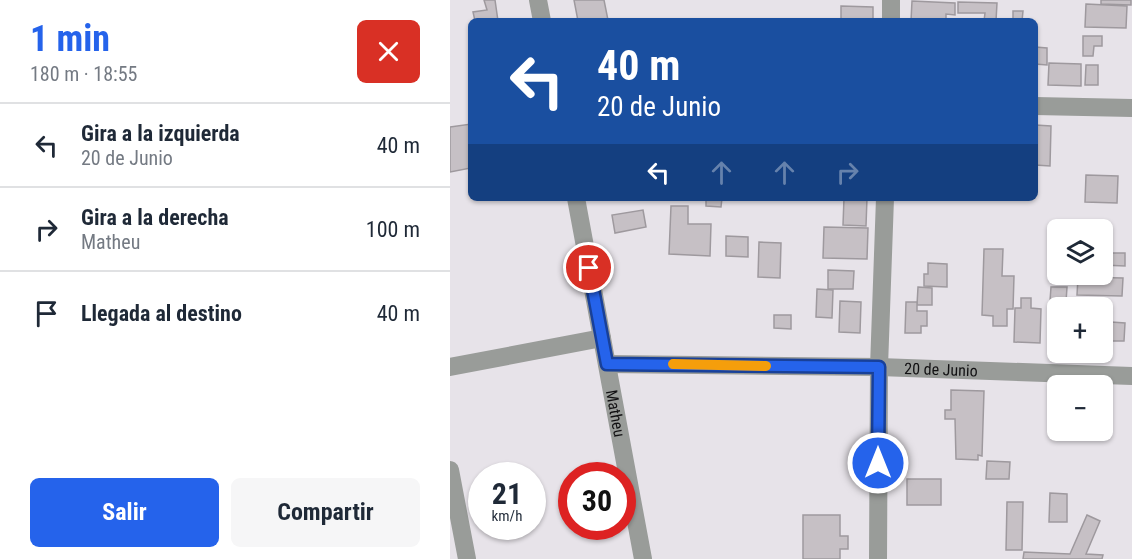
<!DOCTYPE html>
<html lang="es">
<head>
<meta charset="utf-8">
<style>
	body { margin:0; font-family:"Roboto Condensed",sans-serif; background:#f6f6f7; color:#1f2937; height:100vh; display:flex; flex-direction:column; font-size:22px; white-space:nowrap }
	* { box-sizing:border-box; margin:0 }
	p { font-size:20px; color:#747a83 }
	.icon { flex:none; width:33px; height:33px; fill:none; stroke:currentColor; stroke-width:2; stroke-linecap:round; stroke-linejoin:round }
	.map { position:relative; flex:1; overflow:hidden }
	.side { display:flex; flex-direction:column; background:#fff; width:450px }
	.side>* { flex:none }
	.banner { position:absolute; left:18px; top:18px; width:570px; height:183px; border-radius:9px; box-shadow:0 2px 4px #0004; background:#1a4fa0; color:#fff; overflow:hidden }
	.tools { position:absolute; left:597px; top:219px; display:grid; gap:12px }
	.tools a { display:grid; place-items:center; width:66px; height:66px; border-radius:9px; background:#fff; box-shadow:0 2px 4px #0004; font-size:30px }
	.speed { position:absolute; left:18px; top:462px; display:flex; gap:12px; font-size:30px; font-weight:700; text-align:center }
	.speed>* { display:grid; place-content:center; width:78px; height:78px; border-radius:50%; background:#fff; box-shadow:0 2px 4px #0004; line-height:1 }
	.speed small { font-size:15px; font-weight:400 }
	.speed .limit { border:9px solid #d22; background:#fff; color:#111 }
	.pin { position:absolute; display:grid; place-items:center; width:51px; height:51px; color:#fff; margin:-26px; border:3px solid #fff; border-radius:50%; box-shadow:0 2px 6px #0007 }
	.me { position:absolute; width:66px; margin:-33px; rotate:0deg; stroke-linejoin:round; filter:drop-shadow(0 0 4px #0008) }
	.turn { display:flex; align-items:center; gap:21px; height:126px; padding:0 30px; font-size:27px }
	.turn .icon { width:78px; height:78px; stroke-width:2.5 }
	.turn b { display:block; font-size:42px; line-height:51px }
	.lanes { display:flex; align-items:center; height:57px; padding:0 30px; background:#0003; justify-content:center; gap:30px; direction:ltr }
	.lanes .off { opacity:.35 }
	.round { display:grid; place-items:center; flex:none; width:63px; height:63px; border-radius:9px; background:#f6f6f7 }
	.headline { display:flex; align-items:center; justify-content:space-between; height:102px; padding:0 30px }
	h1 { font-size:36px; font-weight:700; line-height:45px; color:#2563eb }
	.cta { display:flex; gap:12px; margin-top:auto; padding:12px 30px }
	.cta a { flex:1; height:69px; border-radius:9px; background:#2563eb; color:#fff; font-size:24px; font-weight:700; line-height:69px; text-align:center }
	.cta a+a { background:#f6f6f7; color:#1f2937 }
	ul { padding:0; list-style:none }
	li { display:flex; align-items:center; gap:18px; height:84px; padding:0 30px; border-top:2px solid #e0e1e3 }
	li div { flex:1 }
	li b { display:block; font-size:22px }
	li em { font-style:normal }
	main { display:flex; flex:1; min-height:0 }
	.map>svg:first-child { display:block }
	.building { fill:#c6c0c5; stroke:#9e999e; stroke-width:1.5 }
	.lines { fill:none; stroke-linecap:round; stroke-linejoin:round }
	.minor { stroke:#999c99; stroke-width:18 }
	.route-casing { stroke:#184099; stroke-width:15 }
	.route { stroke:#2563eb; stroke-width:10 }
	.slow { stroke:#f59e0b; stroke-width:10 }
	.labels { text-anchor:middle; stroke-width:4.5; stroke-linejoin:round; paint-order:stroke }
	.street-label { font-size:16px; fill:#121113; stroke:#f5f0f7 }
</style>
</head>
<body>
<main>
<section class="side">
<div class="headline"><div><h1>1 min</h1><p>180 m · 18:55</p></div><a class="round" style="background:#d93025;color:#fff"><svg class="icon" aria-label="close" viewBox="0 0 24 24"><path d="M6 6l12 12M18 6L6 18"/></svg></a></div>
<ul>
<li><svg class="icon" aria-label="left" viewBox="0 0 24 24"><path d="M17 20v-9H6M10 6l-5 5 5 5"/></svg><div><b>Gira a la izquierda</b><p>20 de Junio</p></div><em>40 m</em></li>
<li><svg class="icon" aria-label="right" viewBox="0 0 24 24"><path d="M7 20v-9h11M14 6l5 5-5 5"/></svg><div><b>Gira a la derecha</b><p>Matheu</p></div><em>100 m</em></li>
<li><svg class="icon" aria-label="arrive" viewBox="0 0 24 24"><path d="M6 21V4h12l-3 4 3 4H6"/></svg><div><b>Llegada al destino</b></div><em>40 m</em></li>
</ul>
<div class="cta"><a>Salir</a><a>Compartir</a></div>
</section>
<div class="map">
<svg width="682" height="559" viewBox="0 0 682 559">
	<rect width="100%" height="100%" fill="#e7e3e9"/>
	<g class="building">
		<path d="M34 0H45L48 21H25L23 12 37 10Z"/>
		<path d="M124 0H154L158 20 128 21Z"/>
		<path d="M651 0H681V5L651 4Z"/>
		<path d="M462 1 505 3V15L496 14V21H461Z"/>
		<path d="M508 2 547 3 546 21H534L535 13H508Z"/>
		<path d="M636 4 677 6 676 28 635 27Z"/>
		<path d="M391 6 423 7V21H391Z"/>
		<path d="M563 11H573L572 21H563Z"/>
		<path d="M633 36H652V46H644L643 56H633Z"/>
		<path d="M585 47 597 48V65L585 64Z"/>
		<path d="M599 63 631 64V86L598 85Z"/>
		<path d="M636 65H648V85H635Z"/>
		<path d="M21 124V168L0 172V127Z"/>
		<path d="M585 125 601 126 600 166 585 165Z"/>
		<path d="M636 175 668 176 667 203 635 202Z"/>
		<path d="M256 198H272L271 207 256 206Z"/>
		<path d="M394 198H417L416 226 393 225Z"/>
		<path d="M221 206H238V224H261L260 256 219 254Z"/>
		<path d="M193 210 196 227 165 233 162 215Z"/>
		<path d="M374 227 418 228 417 259 373 258Z"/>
		<path d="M276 236 298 237V257L276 256Z"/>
		<path d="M309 242 331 243 330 278 308 277Z"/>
		<path d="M534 249H553L552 276H564L563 309H557V326H543V316L532 315Z"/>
		<path d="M652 253H675V266L652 265Z"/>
		<path d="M478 263 497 264V287L474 286V274H478Z"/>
		<path d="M378 270 404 271 403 289H378Z"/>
		<path d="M628 277 673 278 672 296 627 295Z"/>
		<path d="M468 287 482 288V305H467Z"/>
		<path d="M601 287H617L616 302 600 301Z"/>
		<path d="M367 289 383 290 382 318 366 317Z"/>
		<path d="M571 298H581V308L591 309 590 343 564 342 565 308H571Z"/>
		<path d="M390 301 411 302 410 333 389 332Z"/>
		<path d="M456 302H467V311H477V326H471V333H455Z"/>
		<path d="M324 315H341V329L324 328Z"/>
		<path d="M661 322 675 323 674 341H661Z"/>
		<path d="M501 390 534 391 532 456 528 455V460L506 459 505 419H495V410H501Z"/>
		<path d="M537 461 560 462 559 479H536Z"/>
		<rect x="457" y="479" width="34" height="26"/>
		<path d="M600 493 617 494V522H599Z"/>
		<path d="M557 502H573L572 550H556Z"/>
		<path d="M353 515H390V536H398V549H390V559H353Z"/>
		<path d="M637 515 650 521 636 554 653 555 652 559H573L574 552 620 554Z"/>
	</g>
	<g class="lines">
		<g class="minor">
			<path d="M88 0 92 21"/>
			<path d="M441 21V0"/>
			<path d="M585 106 682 108"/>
			<path id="s1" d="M126 198 193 559"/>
			<path id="s2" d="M157 364 429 367 682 376"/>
			<path d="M0 367 152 338"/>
			<path d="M0 470 17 559"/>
			<path d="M428 559 429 367 435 198"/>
		</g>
	</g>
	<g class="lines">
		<g class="route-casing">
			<path id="route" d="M139 268 157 364 429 367 428 463"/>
		</g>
		<use href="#route" class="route"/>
		<path class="slow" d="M223 364 316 366"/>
	</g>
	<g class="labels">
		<g class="street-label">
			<text dy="6" stroke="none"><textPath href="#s2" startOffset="334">20 de Junio</textPath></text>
			<text dy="6" stroke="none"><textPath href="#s1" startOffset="219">Matheu</textPath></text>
		</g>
	</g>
</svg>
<div class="tools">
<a><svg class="icon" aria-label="layers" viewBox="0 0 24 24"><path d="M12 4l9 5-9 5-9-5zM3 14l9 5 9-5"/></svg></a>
<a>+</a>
<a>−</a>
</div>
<div class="speed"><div>21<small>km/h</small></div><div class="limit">30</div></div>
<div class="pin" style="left:139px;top:268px;background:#d93025"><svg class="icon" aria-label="arrive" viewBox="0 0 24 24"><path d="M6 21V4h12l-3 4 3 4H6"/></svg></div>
<svg class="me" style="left:428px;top:463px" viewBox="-20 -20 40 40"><circle r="17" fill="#2563eb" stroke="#fff" stroke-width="3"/><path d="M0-11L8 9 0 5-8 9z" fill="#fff"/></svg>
<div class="banner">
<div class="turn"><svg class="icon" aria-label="left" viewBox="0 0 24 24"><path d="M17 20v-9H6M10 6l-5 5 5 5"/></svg><div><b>40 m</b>20 de Junio</div></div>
<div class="lanes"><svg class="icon" aria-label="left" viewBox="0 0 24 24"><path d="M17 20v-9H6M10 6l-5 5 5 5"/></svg><svg class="icon off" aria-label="ahead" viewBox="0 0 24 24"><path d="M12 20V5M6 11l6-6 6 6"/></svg><svg class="icon off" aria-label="ahead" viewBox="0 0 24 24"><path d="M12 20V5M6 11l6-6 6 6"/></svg><svg class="icon off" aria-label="right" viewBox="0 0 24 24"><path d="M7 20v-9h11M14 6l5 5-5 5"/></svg></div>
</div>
</div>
</main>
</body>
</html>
